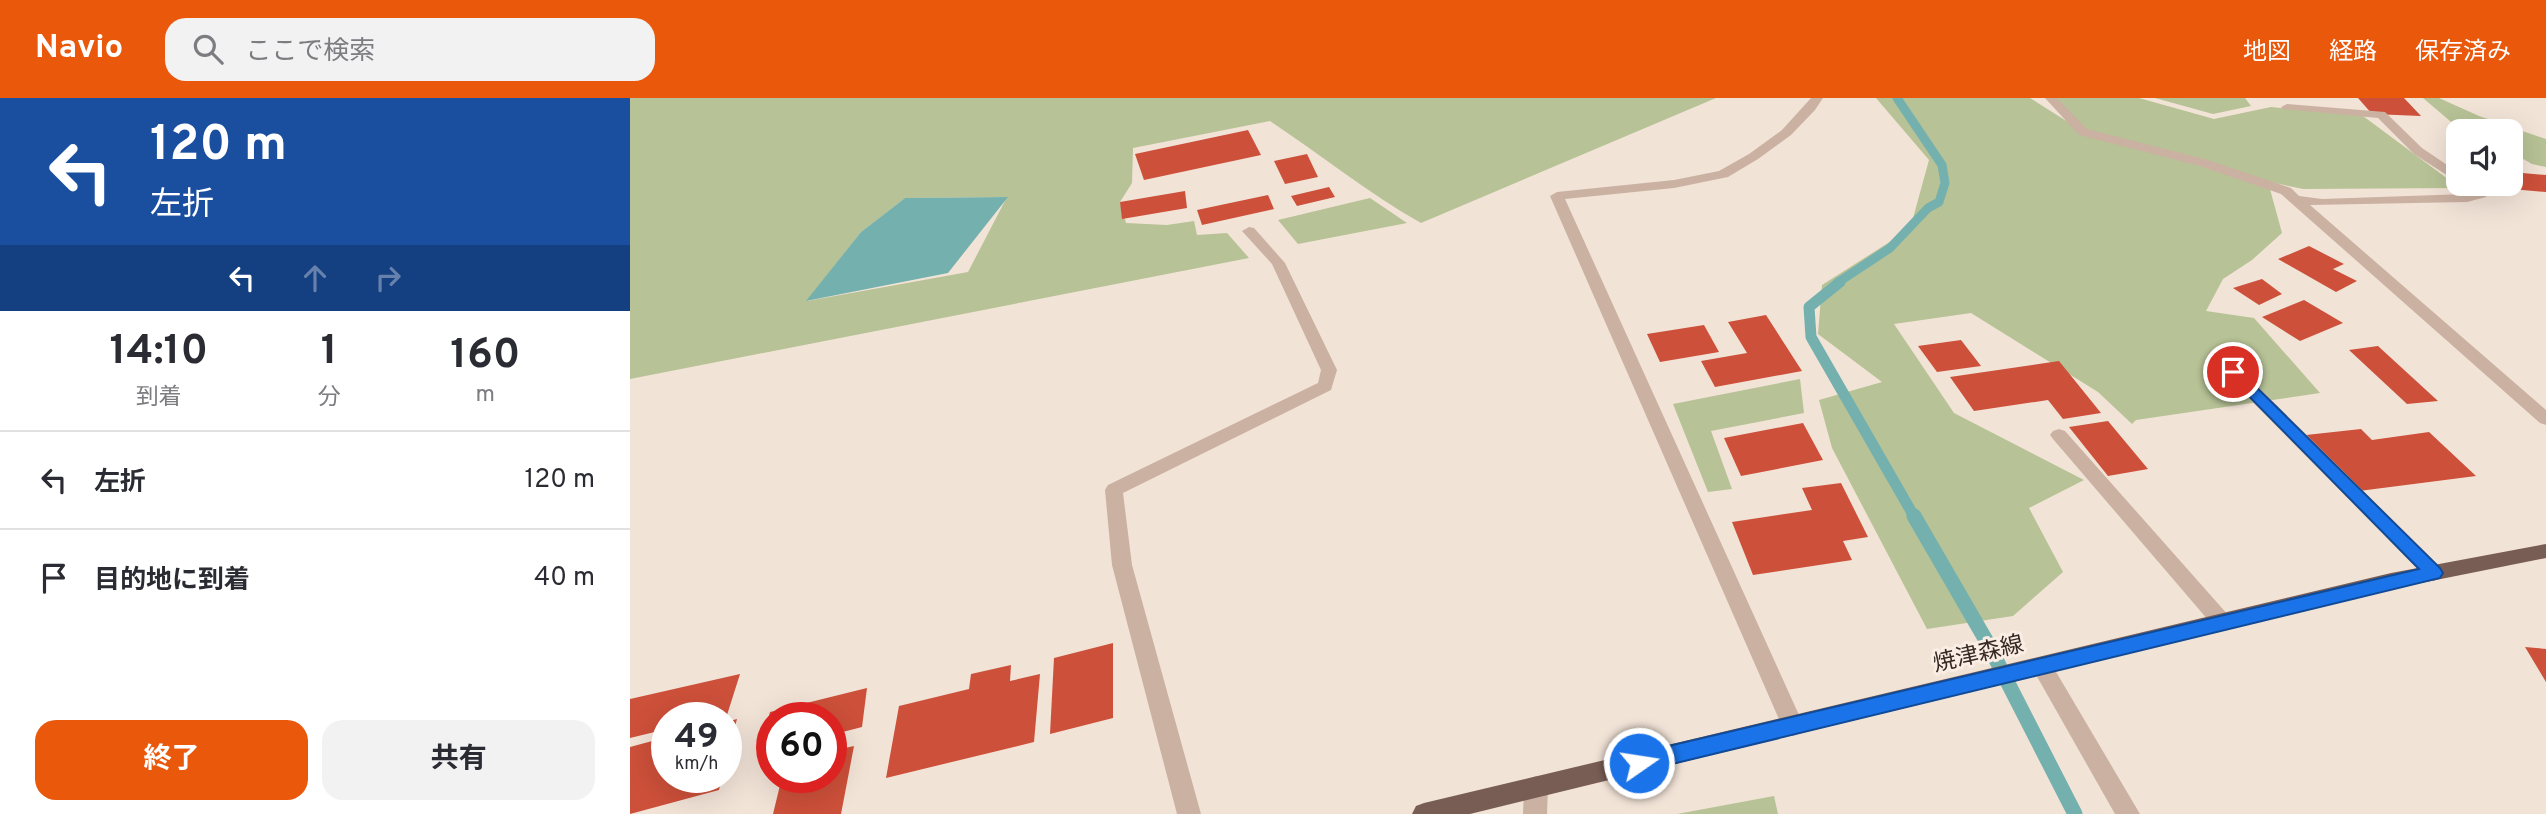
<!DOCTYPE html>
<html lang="ja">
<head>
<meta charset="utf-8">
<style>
	body { margin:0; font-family:Overpass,"Noto Sans JP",sans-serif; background:#f2f2f3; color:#2b2b33; height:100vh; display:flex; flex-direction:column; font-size:26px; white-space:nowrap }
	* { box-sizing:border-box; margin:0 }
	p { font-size:23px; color:#7c7c81 }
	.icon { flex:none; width:38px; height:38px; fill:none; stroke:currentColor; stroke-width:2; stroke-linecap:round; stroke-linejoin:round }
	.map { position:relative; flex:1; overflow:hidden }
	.sheet { display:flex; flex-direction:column; background:#fff; width:630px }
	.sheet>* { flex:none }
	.top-card { background:#1a4fa0; color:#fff; overflow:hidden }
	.tools { position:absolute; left:1816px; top:21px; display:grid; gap:14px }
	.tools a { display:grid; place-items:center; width:77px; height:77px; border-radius:14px; background:#fff; box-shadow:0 7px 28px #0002; font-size:35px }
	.speed { position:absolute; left:21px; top:604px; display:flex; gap:14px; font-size:35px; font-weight:700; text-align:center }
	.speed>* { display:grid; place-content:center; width:91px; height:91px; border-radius:50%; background:#fff; box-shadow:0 7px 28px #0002; line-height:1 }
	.speed small { font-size:18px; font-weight:400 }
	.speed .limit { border:10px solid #d22; background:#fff; color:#111 }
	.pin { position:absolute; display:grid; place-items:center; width:60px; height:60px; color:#fff; margin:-30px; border:4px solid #fff; border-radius:50%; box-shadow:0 2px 7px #0007 }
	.me { position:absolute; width:77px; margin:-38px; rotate:77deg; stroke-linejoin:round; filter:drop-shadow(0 0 5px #0008) }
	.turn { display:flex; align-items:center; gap:24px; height:147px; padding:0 35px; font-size:32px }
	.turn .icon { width:91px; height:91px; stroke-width:2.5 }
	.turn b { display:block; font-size:49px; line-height:60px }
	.lanes { display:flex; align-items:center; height:66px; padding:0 35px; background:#0003; justify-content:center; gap:35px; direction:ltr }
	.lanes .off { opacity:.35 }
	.eta { display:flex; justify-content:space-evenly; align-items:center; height:119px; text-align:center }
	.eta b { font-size:42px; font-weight:700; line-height:49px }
	.cta { display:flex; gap:14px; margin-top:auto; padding:14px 35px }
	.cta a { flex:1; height:80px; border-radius:21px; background:#ea580c; color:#fff; font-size:28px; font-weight:700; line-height:80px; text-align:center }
	.cta a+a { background:#f2f2f3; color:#2b2b33 }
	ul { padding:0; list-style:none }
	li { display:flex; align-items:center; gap:21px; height:98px; padding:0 35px; border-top:2px solid #e1e1e2 }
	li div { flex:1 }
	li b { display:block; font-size:26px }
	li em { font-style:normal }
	header { display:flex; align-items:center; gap:42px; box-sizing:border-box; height:98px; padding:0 35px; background:#ea580c; color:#fff }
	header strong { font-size:33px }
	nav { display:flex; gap:38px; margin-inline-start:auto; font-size:24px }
	.search { width:490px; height:63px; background:#f2f2f3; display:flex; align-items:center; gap:18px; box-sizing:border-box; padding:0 24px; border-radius:21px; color:#7c7c81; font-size:26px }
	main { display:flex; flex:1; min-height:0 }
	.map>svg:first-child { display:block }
	.green { fill:#b7c296; fill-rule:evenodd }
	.water { fill:#74b1ae }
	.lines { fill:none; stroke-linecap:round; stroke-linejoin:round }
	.stream-far2 { stroke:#74b1ae; stroke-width:9 }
	.stream-far1 { stroke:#74b1ae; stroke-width:11 }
	.stream { stroke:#74b1ae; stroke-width:15 }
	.building { fill:#cd503a }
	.minor { fill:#cbb1a2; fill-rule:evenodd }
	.major { fill:#785d55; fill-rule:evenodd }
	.route { fill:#1a73e8; stroke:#114b97; stroke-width:2 }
	.labels { text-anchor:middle; stroke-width:6; stroke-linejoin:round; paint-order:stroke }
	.near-street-label { font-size:23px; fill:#352925; stroke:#faede3 }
</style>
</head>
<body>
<header>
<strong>Navio</strong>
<div class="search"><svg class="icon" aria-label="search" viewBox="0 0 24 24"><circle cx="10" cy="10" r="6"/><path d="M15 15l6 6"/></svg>ここで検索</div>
<nav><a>地図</a><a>経路</a><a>保存済み</a></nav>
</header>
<main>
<section class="sheet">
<div class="top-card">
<div class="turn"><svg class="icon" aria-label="left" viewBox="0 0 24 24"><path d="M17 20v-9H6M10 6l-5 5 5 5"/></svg><div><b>120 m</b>左折</div></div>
<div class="lanes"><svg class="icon" aria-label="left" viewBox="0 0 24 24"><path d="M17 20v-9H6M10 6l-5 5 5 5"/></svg><svg class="icon off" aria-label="ahead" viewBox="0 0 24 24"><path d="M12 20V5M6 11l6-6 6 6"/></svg><svg class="icon off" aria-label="right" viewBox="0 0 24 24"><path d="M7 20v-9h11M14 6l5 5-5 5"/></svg></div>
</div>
<div class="eta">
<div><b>14:10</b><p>到着</p></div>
<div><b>1</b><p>分</p></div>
<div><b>160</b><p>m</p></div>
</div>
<ul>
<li><svg class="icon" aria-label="left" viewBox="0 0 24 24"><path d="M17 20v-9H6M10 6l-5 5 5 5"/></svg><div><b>左折</b></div><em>120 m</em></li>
<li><svg class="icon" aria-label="arrive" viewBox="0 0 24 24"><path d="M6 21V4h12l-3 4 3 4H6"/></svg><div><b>目的地に到着</b></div><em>40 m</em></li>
</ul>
<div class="cta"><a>終了</a><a>共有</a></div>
</section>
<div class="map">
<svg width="1916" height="716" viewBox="0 0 1916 716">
	<rect width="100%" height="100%" fill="#f2e3d7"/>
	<g class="green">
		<path d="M0 0H1086L791 125C738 95 691 57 640 23L503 50 502 85 490 104 496 125 537 127 564 123 567 137 597 135 619 160 0 281ZM377 99 338 174 177 203 231 134 275 100Z"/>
		<path d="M1246 0H1400L1449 31 1421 0H1509L1584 21 1641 9 1733 18 1830 90 1673 91 1616 79 1640 91 1652 135 1622 162 1593 181 1576 213 1624 220 1690 295 1506 322 1502 326 1468 294 1341 215 1264 226 1324 315 1454 382 1399 410 1433 474 1383 518 1297 531 1202 350 1189 302 1252 284 1188 236 1192 187 1280 131 1299 62Z"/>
		<path d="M1525 0H1615L1621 8 1583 16Z"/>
		<path d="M1793 0H1809L1849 18 1916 41V69L1902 66 1881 54V33L1827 29Z"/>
		<path d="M740 100 777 125 668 146 648 122Z"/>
		<path d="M1170 281 1174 315 1081 333 1102 391 1078 394 1043 306Z"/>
		<path d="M1144 698 1148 716H1047Z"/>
	</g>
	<path class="water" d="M378 99 318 175 176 203 231 134 275 100Z"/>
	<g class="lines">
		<path class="stream-far2" d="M1207 185 1260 150 1298 110 1309 104 1315 85 1312 67 1267 0"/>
		<path class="stream-far1" d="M1210 184 1179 209 1181 239 1285 420"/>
		<path class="stream" d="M1284 418 1357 544 1445 716"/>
	</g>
	<g class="building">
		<path d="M1728 0H1774L1791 18 1742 16Z"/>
		<path d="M618 32 631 57 514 82 505 56Z"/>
		<path d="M677 56 688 79 655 86 644 63Z"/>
		<path d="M1881 74 1916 77V94L1870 90 1867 86H1881Z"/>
		<path d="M699 89 705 99 667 108 661 98Z"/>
		<path d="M555 93 557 110 492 121 490 104Z"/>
		<path d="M638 97 644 111 572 127 567 112Z"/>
		<path d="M1679 148 1714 166 1703 171 1727 183 1706 194 1648 161Z"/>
		<path d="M1632 181 1652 196 1629 207 1603 190Z"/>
		<path d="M1674 202 1713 225 1670 243 1632 219Z"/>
		<path d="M1136 217 1172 273 1085 289 1071 263 1117 255 1098 224Z"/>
		<path d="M1074 227 1089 254 1030 264 1017 236Z"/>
		<path d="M1331 242 1351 268 1307 274 1288 248Z"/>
		<path d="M1748 248 1808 303 1777 306 1719 252Z"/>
		<path d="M1429 263 1471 315 1433 321 1418 302 1344 313 1320 279Z"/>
		<path d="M1478 323 1518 371 1478 378 1439 329Z"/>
		<path d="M1173 325 1193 362 1111 378 1094 340Z"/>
		<path d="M1731 331 1742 342 1799 334 1846 378 1729 393 1676 337Z"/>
		<path d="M1211 385 1238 439 1213 443 1222 462 1123 477 1102 424 1182 412 1172 390Z"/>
		<path d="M483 545V620L420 636 424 560Z"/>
		<path d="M1895 549 1916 551V584Z"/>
		<path d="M381 567 380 583 410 576 404 644 256 680 269 608 339 591 341 576Z"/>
		<path d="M110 576 97 617 37 620V631L0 640V601Z"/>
		<path d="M237 590 232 629 201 637V620H142V653L129 656 140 614Z"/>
		<path d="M107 621 97 658H96V624Z"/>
		<path d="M37 639V679H92L89 692 0 716V649Z"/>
		<path d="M224 648 211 716H143L152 679H201V653Z"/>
	</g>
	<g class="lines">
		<g class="minor">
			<path d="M1181 0H1193L1185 12 1161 37 1128 61 1098 79 1044 90 935 101 1174 628 1171 635 1163 638 1155 635 1152 628 920 98 927 94 1044 82 1089 73 1119 56 1152 32Z"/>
			<path d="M1415 0H1427L1457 31 1578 62 1661 90 1669 98 1692 101 1836 96 1841 95 1830 86H1844L1856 93V99L1837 104 1680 107 1916 312V327L1910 325 1651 96 1570 68 1449 37Z"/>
			<path d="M1657 6 1755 14 1792 50 1829 75V85L1784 56 1748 20 1653 11 1651 9Z"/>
			<path d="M619 129 624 130 655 165 707 272 701 292 493 395 502 467 571 716H547L482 467 475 392 478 387 688 285 691 272 642 166 612 133Z"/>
			<path d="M1585 251 1591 252 1811 470 1814 475 1811 480 1804 483 1797 480 1579 260 1577 256Z"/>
			<path d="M1429 331 1435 333 1599 518 1602 524 1599 530 1592 532 1585 530 1423 341 1420 337 1423 333Z"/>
			<path d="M1412 559 1419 562 1510 716H1485L1401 568 1405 562Z"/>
			<path d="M906 678 914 681 918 689 917 716H893L894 689 898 681Z"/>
		</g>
		<path class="major" d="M1916 446V460L1761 491 840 716H782L786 708 794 705 1761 475Z"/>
	</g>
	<path class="route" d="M1603 269 1608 271 1810 470 1813 475 1810 480 1009 674 1001 671 998 665 1001 658 1009 655 1789 471 1598 277 1596 274Z"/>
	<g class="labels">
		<g class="near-street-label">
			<text transform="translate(1348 555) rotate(-13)" y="8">焼津森線</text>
		</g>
	</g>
</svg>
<div class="tools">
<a><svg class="icon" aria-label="sound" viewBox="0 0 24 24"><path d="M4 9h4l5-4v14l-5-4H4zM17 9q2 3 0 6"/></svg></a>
</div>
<div class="speed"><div>49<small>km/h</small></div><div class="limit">60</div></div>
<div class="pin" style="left:1603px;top:274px;background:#d93025"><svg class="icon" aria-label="arrive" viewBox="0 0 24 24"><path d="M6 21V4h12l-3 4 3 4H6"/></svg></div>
<svg class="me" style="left:1009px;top:665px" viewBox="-20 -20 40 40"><circle r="17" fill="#1a73e8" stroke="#fff" stroke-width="3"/><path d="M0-11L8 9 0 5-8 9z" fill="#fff"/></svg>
</div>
</main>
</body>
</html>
